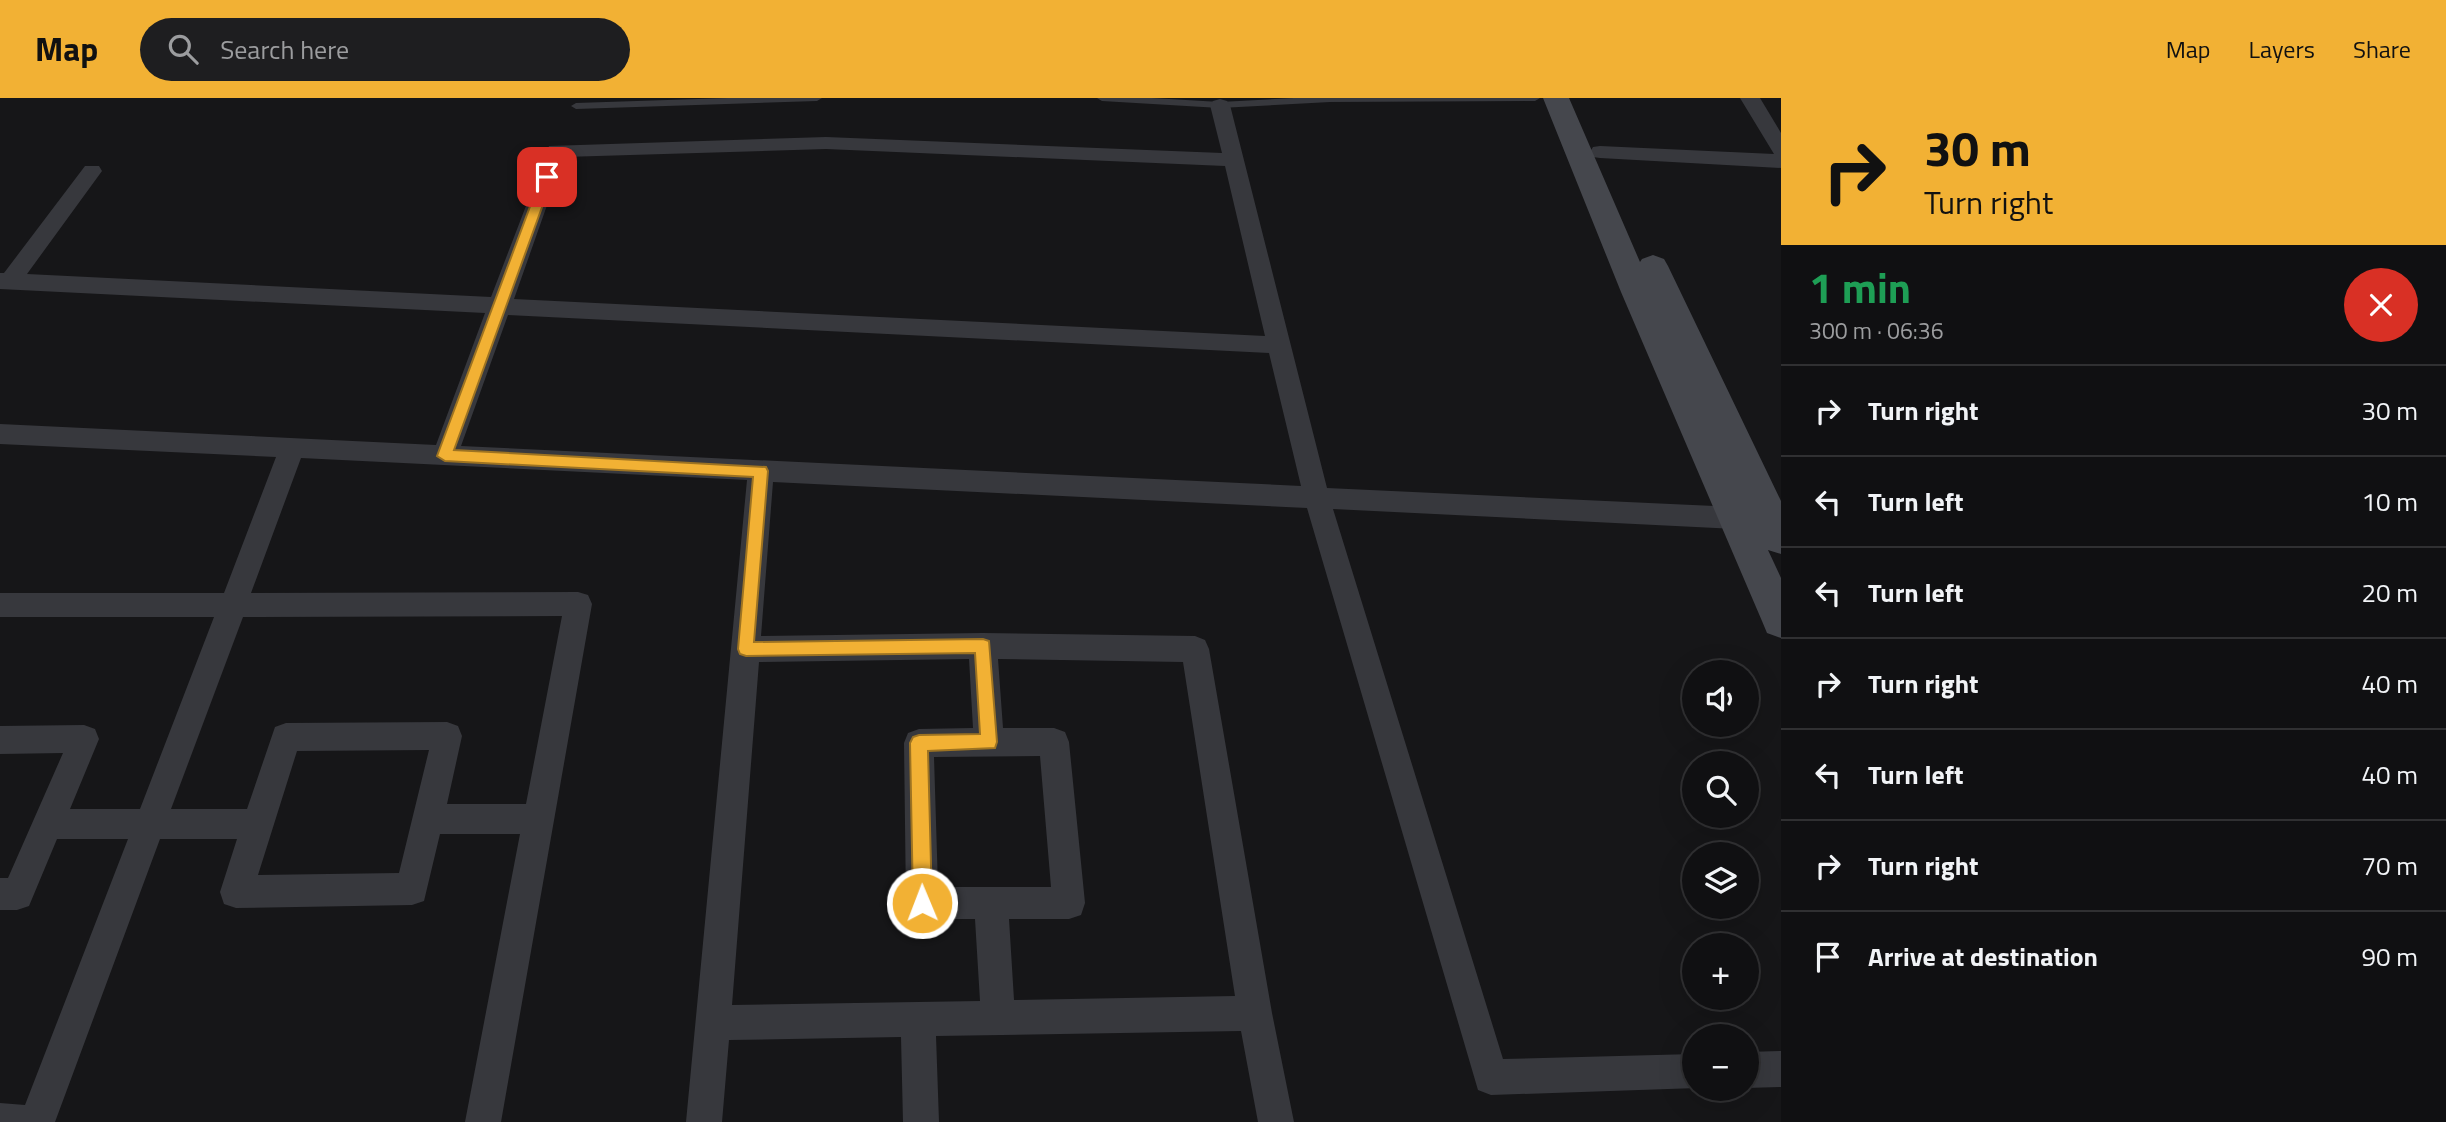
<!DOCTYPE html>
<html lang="en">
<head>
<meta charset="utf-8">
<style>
	body { margin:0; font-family:"Titillium Web",sans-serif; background:#1e1e20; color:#f1f3f6; height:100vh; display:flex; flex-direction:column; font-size:26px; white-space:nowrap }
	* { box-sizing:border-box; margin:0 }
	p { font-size:23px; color:#9c9d9f }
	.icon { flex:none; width:38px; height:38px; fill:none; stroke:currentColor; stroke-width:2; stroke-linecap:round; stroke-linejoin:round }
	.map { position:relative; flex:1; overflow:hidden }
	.sheet { display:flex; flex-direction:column; background:#101012; width:665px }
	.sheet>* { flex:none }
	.hud { background:#f2b134; color:#111; overflow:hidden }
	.controls { position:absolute; left:1682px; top:562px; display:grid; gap:14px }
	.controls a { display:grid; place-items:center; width:77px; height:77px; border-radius:50%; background:#101012; box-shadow:0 7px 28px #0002,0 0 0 2px #303032; font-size:35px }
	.pin { position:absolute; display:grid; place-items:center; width:60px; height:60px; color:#fff; margin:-30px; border-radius:14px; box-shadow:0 4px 10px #0006 }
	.me { position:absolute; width:77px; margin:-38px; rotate:359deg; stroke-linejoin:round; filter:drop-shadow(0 0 5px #0008) }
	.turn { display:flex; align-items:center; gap:24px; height:147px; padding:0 28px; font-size:32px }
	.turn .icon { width:91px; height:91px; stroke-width:2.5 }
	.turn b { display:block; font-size:49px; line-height:60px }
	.round { display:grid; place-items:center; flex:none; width:74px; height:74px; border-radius:37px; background:#1e1e20 }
	.head { display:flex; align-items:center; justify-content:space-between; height:119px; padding:0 28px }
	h1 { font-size:42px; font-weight:700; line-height:52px; color:#1e9e55 }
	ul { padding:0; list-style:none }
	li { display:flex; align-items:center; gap:21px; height:91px; padding:0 28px; border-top:2px solid #303032 }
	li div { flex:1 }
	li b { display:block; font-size:26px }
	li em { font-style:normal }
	header { display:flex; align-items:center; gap:42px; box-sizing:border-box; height:98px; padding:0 35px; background:#f2b134; color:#111 }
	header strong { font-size:33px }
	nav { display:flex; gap:38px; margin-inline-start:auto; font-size:24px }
	.search { width:490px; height:63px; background:#1e1e20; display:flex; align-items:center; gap:18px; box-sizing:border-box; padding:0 24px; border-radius:38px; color:#9c9d9f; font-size:26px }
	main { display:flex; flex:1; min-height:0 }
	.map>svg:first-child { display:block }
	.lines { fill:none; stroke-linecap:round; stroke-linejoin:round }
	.lane { fill:#37383d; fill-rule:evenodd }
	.street { fill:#37383d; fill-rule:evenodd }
	.secondary { fill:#45474d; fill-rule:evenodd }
	.route { fill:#f2b134; stroke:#9d7322; stroke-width:2 }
</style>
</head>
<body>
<header>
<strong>Map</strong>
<div class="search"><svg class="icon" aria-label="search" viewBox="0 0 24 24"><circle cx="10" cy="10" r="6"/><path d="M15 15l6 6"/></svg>Search here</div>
<nav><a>Map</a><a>Layers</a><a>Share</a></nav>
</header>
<main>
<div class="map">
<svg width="1781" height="1024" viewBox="0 0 1781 1024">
	<rect width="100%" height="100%" fill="#161618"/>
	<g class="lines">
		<g class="lane">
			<path d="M728 0H822L817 3 576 11 571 8 576 5Z"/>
			<path d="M1097 0H1152L1220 4 1294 0H1540L1535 3 1330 4 1220 10 1102 3Z"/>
		</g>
		<g class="street">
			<path d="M1740 0H1760L1781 35V70L1600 60 1593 59 1590 54 1593 49 1600 48 1774 56Z"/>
			<path d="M1220 1 1227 3 1230 7 1327 390 1736 409 1745 412 1749 420 1745 428 1736 431 1333 411 1503 961 1694 956V990H1697L1491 997 1478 992 1307 410 773 384 761 538 983 535 1195 538 1205 542 1209 551 1272 915 1294 1024H1258L1241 933 936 938 939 1024H903L901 939 729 942 722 1024H686L747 382 301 360 251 495 578 494 588 497 592 506 501 1024H465L520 736H440L424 803 412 807 236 810 224 806 220 794 237 741H160L55 1024H0V1005L25 1007 128 741H57L29 808 17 812H0V780H8L63 655 0 656V628L84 627 95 631 99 641 70 711H140L214 519H0V495H224L276 359 0 346V326L436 347 485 215 0 191V175H4L85 68H99L102 73 27 176 491 199 549 48 826 39 1222 55 1210 7 1213 3ZM826 51 1225 68 1265 238 514 201 564 59ZM508 217 1269 255 1301 388 461 348ZM562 518 526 706H447L462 638 458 628 447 624 286 625 275 629 247 711H171L243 519ZM969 561 973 630 919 631 908 635 904 645 906 805 910 817 922 821H975L980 903 732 907 759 564ZM998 561 1183 564 1235 898 1014 902 1009 821H1069L1081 817 1085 805 1069 644 1065 634 1054 630H1003ZM429 652 399 775 258 777 297 653ZM1040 658 1051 789H938L934 659Z"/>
			<path d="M1781 953V989L1746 990V954Z"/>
		</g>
		<path class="secondary" d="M1543 0H1569L1640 164 1642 161 1653 157 1664 161 1668 168 1781 403V456L1768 452 1781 480V540L1767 535 1762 523 1621 194Z"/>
	</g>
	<path class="route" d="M547 75 553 79 454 352 766 369 768 373 754 544 983 541 989 543 997 644 995 650 928 653 932 805 929 812 922 815 916 812 913 805 910 645 913 639 919 637 980 636 975 555 746 558 740 556 738 551 753 379 445 363 437 358 541 79Z"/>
</svg>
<div class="controls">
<a><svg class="icon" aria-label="sound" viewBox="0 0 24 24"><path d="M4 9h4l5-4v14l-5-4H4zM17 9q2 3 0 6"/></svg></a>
<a><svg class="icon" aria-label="search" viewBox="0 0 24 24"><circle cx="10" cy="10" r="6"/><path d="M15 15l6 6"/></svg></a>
<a><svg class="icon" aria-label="layers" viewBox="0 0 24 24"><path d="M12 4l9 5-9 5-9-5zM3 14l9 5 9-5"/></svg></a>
<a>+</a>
<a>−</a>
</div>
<div class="pin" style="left:547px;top:79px;background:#d93025"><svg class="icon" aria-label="arrive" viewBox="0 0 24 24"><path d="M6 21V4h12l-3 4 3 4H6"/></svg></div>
<svg class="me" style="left:922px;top:805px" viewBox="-20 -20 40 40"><circle r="17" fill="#f2b134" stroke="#fff" stroke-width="3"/><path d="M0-11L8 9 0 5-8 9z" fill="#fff"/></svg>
</div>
<section class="sheet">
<div class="hud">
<div class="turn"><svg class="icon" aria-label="right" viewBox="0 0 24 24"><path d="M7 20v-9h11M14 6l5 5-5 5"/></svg><div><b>30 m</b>Turn right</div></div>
</div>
<div class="head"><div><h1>1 min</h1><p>300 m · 06:36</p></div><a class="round" style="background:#d93025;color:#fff"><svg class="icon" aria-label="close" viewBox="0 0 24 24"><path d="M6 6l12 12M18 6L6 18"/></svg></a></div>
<ul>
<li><svg class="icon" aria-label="right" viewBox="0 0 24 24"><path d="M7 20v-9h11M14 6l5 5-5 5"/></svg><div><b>Turn right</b></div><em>30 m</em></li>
<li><svg class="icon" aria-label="left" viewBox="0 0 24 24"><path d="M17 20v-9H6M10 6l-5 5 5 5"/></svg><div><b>Turn left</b></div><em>10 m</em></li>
<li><svg class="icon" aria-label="left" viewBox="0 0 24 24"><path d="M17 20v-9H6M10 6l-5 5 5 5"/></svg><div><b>Turn left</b></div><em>20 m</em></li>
<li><svg class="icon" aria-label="right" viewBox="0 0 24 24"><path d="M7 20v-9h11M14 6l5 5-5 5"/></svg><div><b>Turn right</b></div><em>40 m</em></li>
<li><svg class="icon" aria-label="left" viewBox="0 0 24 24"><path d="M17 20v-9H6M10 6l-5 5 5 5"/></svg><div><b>Turn left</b></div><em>40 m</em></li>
<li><svg class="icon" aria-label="right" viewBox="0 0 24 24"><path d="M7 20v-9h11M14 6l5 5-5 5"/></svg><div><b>Turn right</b></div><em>70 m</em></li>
<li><svg class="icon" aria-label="arrive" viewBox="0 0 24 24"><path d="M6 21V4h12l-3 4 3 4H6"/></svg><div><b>Arrive at destination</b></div><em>90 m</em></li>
</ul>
</section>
</main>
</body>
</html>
